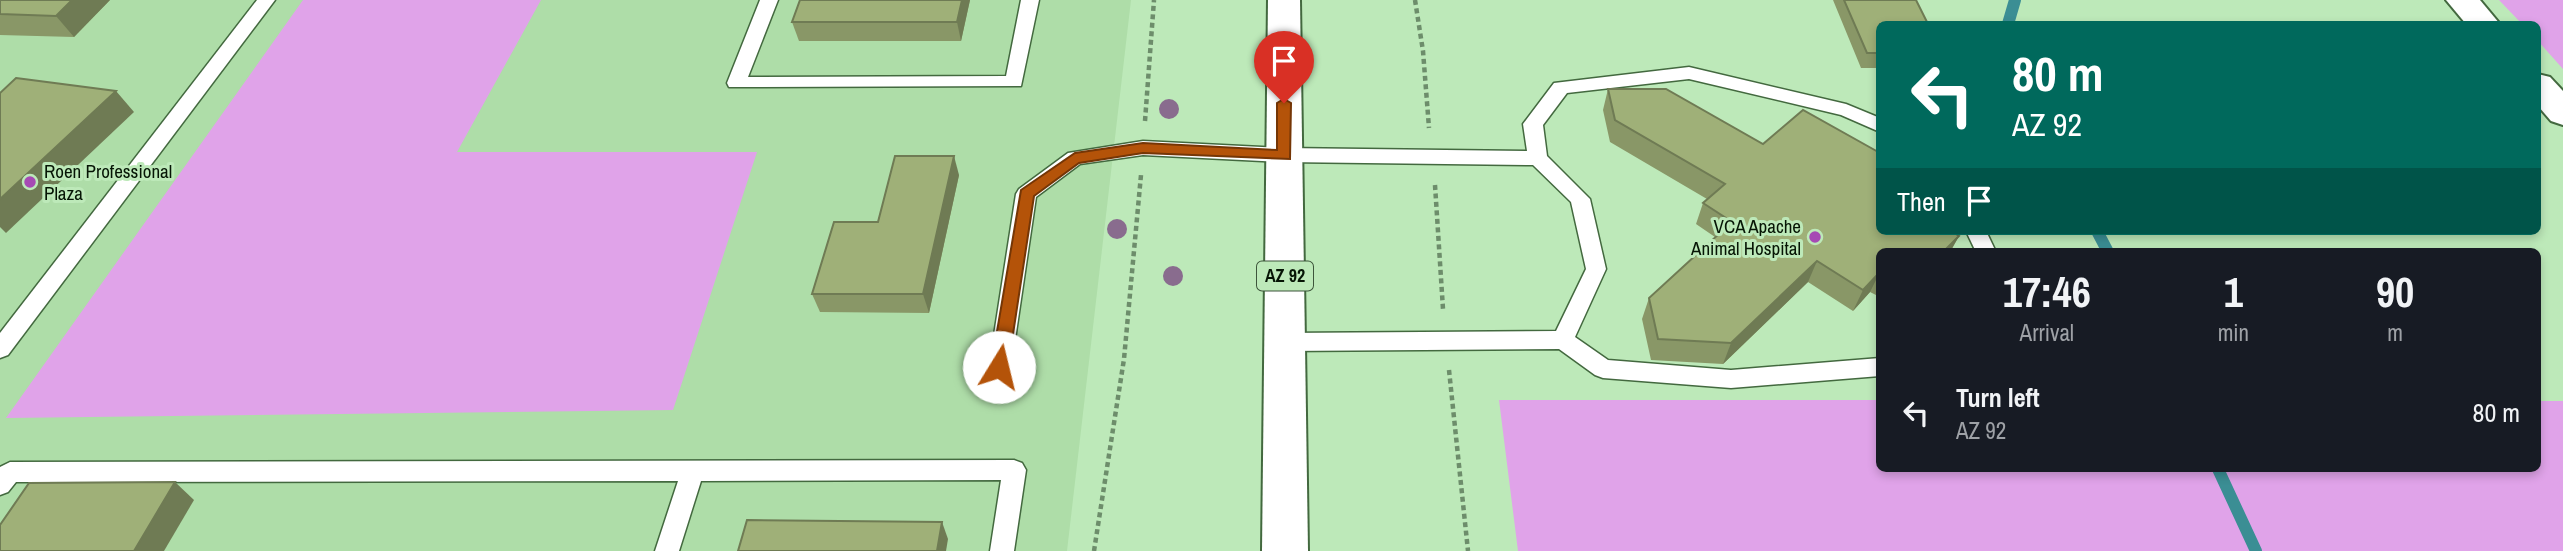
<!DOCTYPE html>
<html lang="en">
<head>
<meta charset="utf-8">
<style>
	body { margin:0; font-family:"Archivo Narrow",sans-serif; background:#242831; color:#f1f3f6; height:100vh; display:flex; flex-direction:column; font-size:26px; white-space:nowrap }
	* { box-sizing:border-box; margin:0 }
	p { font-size:23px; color:#9ea1a6 }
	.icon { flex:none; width:38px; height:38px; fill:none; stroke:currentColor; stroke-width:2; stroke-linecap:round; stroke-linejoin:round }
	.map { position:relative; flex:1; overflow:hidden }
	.side { position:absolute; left:1876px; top:248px; width:665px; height:224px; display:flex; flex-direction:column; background:#171b24; border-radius:10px; box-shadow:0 4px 10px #0003 }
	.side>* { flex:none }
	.banner { position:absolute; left:1876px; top:21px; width:665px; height:214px; border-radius:10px; box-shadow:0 4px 10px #0003; background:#00695c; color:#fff; overflow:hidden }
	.pin { position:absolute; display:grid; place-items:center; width:60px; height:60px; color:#fff; margin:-72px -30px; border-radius:50% 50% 50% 0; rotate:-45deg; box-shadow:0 0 7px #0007 }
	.pin .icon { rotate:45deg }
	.me { position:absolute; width:77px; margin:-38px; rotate:9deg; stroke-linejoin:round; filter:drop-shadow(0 0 5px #0008) }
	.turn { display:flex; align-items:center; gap:24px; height:147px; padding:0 21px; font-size:32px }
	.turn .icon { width:91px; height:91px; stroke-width:2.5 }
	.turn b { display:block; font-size:49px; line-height:60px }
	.then { display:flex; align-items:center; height:66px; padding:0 21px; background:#0003; gap:14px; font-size:26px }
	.eta { display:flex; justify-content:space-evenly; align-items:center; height:119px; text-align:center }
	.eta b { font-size:42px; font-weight:700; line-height:49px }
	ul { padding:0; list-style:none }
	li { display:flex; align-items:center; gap:21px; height:91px; padding:0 21px }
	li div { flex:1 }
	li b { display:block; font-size:26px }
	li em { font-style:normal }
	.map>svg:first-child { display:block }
	.built { fill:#aedda8 }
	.green { fill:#e0a3e9 }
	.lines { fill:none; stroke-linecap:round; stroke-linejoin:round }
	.stream { stroke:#3b8e94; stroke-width:12 }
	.lane-casing { stroke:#43693f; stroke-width:3 }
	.street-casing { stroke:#43693f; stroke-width:4 }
	.primary-casing { stroke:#43693f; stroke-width:4 }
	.path { stroke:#6d8d6b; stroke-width:4.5; stroke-dasharray:5 3.5; stroke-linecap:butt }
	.lane { fill:#fff; fill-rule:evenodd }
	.street { fill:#fff; fill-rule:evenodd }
	.primary { fill:#fff; fill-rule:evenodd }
	.tree { fill:#896c8e }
	.wall { fill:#899767 }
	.shaded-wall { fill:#6f7b54 }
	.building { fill:#9fb078; stroke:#6f7b54; stroke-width:2 }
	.route { fill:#b45309; stroke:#753606; stroke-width:2 }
	.poi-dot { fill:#a64ab4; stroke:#bde9b9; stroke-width:2.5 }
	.labels { text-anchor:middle; stroke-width:6; stroke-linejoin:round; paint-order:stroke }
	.shield { fill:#bde9b9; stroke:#3d553b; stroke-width:2 }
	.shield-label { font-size:18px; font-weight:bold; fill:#061505 }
	.poi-label { font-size:19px; fill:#061505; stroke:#bde9b9; text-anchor:start }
</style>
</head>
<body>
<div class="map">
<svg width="2563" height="551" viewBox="0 0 2563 551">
	<rect width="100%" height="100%" fill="#bde9b9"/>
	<path class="built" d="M0 0H1131L1067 551H0Z"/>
	<g class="green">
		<path d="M303 0H541L457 152H757L673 410 6 418Z"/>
		<path d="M2499 0H2563V69L2538 41V24H2522Z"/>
		<path d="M1499 400H1879L1880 469H2538V401H2563V551H1518Z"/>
	</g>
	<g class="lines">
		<g class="stream">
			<path d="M2008 24 2015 0"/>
			<path d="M2097 231 2108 252"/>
			<path d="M2218 469 2256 551"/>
		</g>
		<g class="lane-casing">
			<g id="lane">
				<path d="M257 0H275L8 355 0 358V333Z"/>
				<path d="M760 0H778L748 77 1006 76 1021 0H1039L1021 86 729 87 727 83Z"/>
				<path d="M1689 67 1846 104 1880 118V132L1841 115 1689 79 1567 93 1543 125 1547 156 1590 199 1606 269 1575 337 1608 360 1731 370 1880 358V376L1731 388 1603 378 1595 375 1559 349 1285 351 1277 348 1274 342 1277 336 1285 333 1556 331 1586 269 1571 202 1533 165 1284 162 1143 155 1080 164 1036 197 1011 367 1008 373 1000 376 992 373 989 367 1016 194 1019 189 1068 153 1143 141 1284 148 1527 151 1523 124 1554 83Z"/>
				<path d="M1966 231H1986L1996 252H1976Z"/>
				<path d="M1014 460 1022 463 1026 470 1014 551H990L1001 480 701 481 679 551H655L678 481 16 482 8 492 0 495V467L10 462Z"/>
			</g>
		</g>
		<g class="street-casing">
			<g id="street">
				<path d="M2446 0H2480L2500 24H2466Z"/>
				<path d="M2538 74 2550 77 2563 91V125L2551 121 2538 106Z"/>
			</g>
		</g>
		<g class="primary-casing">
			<path id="primary" d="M1268 0H1300L1308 551H1262Z"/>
		</g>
		<g class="path">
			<path d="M1415 0 1423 51 1429 128"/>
			<path d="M1145 121 1154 0"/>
			<path d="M1435 185 1443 309"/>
			<path d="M1449 370 1468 551"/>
			<path d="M1094 551 1124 359 1141 175"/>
		</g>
		<use href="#lane" class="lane"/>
		<use href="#street" class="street"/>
		<use href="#primary" class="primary"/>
	</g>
	<g class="tree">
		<circle cx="1169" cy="109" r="10"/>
		<circle cx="1117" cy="229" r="10"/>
		<circle cx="1173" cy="276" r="10"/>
	</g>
	<g class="wall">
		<path d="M0 0H110L74 37 0 35Z"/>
		<path d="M970 0 961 41H799L792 22Z"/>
		<path d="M1833 0H1916L1880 24V68H1861Z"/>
		<path d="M1608 89 1880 231 1959 236 1950 252H1880V297L1870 292 1853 311 1808 282 1723 364 1651 360 1642 319 1649 298 1715 237 1696 224 1703 203 1707 199 1610 142 1603 110Z"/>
		<path d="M959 175 929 313 820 312 812 294 878 222Z"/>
	</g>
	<g class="shaded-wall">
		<path d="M72 0H110L74 37 56 16Z"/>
		<path d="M962 0H970L961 41 957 22Z"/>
		<path d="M116 91 134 112 6 233 0 227V199Z"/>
		<path d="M954 156 959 175 929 313 923 294Z"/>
		<path d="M1959 236 1950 252H1943Z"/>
		<path d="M1817 261 1808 282 1723 364 1731 343Z"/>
		<path d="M1880 272 1870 292 1853 311 1863 290Z"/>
		<path d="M175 482 194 500 164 551H134Z"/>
		<path d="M942 522 948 539 946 551H937Z"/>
	</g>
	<g class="building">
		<path d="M0 0H72L56 16 0 14Z"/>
		<path d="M800 0H962L957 22H792Z"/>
		<path d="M1844 0H1916L1928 24H1880V53H1867Z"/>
		<path d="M16 78 116 91 0 199V93Z"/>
		<path d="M1608 89H1666L1763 144 1803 110 1880 153V186L1878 188 1880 189V231H1951L1959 236 1943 252H1880V272L1863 290 1817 261 1731 343 1658 339 1649 298 1732 222 1703 203 1725 184 1615 120Z"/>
		<path d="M895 156H954L923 294H812L834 222H878Z"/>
		<path d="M175 482 134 551H0V525L29 483Z"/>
		<path d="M747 520 942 522 937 551H738Z"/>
	</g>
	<path class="route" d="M1284 99 1291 103 1290 159 1143 153 1079 163 1034 196 1008 367 1005 372H993L991 367 1021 190 1075 153 1143 143 1277 150V103Z"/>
	<g class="poi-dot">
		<circle cx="30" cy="182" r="7"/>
		<circle cx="1815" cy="237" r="7"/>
	</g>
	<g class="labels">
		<rect class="shield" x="1257" y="261.5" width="56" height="29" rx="5"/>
		<g class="shield-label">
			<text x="1285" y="282">AZ 92</text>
		</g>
		<g class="poi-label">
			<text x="44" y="178">Roen Professional<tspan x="44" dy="22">Plaza</tspan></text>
			<text x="1801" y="233" text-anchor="end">VCA Apache<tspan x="1801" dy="22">Animal Hospital</tspan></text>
		</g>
	</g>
</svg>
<div class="pin" style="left:1284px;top:103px;background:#d93025"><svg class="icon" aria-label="arrive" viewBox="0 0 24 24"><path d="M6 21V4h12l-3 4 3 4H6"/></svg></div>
<svg class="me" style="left:999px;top:367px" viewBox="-20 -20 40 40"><circle r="19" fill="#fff"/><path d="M0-13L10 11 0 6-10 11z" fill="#b45309"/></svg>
<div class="banner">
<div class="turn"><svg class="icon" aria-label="left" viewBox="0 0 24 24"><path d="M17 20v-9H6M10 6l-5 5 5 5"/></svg><div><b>80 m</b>AZ 92</div></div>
<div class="then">Then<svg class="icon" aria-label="arrive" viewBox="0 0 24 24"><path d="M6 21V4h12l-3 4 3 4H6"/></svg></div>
</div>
<section class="side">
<div class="eta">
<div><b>17:46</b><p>Arrival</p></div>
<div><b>1</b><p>min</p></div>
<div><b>90</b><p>m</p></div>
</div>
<ul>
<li><svg class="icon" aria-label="left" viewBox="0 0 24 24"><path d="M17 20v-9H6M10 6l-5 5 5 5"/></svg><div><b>Turn left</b><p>AZ 92</p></div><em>80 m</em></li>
</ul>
</section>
</div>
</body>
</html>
